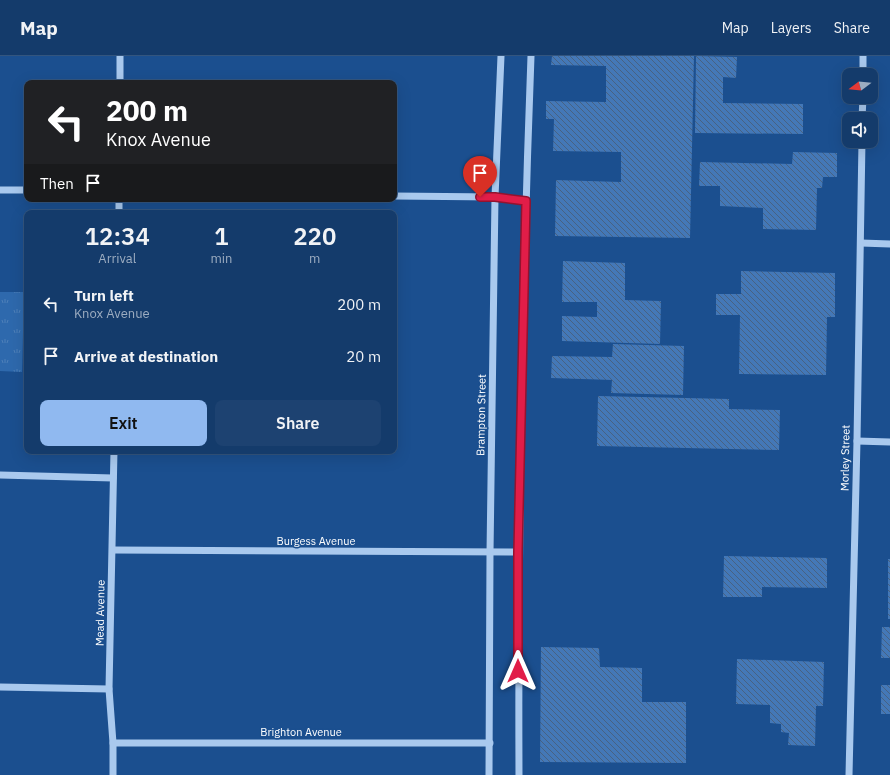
<!DOCTYPE html>
<html lang="en">
<head>
<meta charset="utf-8">
<style>
	body { margin:0; font-family:"IBM Plex Sans",sans-serif; background:#1d4271; color:#f1f3f6; height:100vh; display:flex; flex-direction:column; font-size:15px; white-space:nowrap }
	* { box-sizing:border-box; margin:0 }
	p { font-size:13px; color:#9dadc1 }
	.icon { flex:none; width:22px; height:22px; fill:none; stroke:currentColor; stroke-width:2; stroke-linecap:round; stroke-linejoin:round }
	.map { position:relative; flex:1; overflow:hidden }
	.panel { position:absolute; left:24px; top:154px; width:373px; height:244px; display:flex; flex-direction:column; background:#143b6b; border-radius:8px; box-shadow:0 4px 16px #0002,0 0 0 1px #33557e }
	.panel>* { flex:none }
	.top-card { position:absolute; left:24px; top:24px; width:373px; height:122px; border-radius:8px; box-shadow:0 4px 16px #0002,0 0 0 1px #33557e; background:#202124; color:#fff; overflow:hidden }
	.needle { width:26px; rotate:254deg }
	.tools { position:absolute; left:842px; top:12px; display:grid; gap:8px }
	.tools a { display:grid; place-items:center; width:36px; height:36px; border-radius:8px; background:#143b6b; box-shadow:0 4px 16px #0002,0 0 0 1px #33557e; font-size:20px }
	.pin { position:absolute; display:grid; place-items:center; width:34px; height:34px; color:#fff; margin:-41px -17px; border-radius:50% 50% 50% 0; rotate:-45deg; box-shadow:0 0 4px #0007 }
	.pin .icon { rotate:45deg }
	.me { position:absolute; width:44px; margin:-22px; rotate:0deg; stroke-linejoin:round; filter:drop-shadow(0 0 3px #0008) }
	.turn { display:flex; align-items:center; gap:14px; height:84px; padding:0 16px; font-size:18px }
	.turn .icon { width:52px; height:52px; stroke-width:2.5 }
	.turn b { display:block; font-size:28px; line-height:34px }
	.then { display:flex; align-items:center; height:38px; padding:0 16px; background:#0003; gap:8px; font-size:15px }
	.eta { display:flex; justify-content:space-evenly; align-items:center; height:68px; text-align:center }
	.eta b { font-size:24px; font-weight:600; line-height:28px }
	.primary-button { display:flex; gap:8px; margin-top:auto; padding:8px 16px }
	.primary-button a { flex:1; height:46px; border-radius:8px; background:#90b9f0; color:#111; font-size:16px; font-weight:600; line-height:46px; text-align:center }
	.primary-button a+a { background:#1d4271; color:#f1f3f6 }
	ul { padding:0; list-style:none }
	li { display:flex; align-items:center; gap:12px; height:52px; padding:0 16px }
	li div { flex:1 }
	li b { display:block; font-size:15px }
	li em { font-style:normal }
	header { display:flex; align-items:center; gap:24px; box-sizing:border-box; height:56px; padding:0 20px; background:#143b6b; border-bottom:1px solid #33557e }
	header strong { font-size:19px }
	nav { display:flex; gap:22px; margin-inline-start:auto; font-size:14px }
	.map>svg:first-child { display:block }
	.grass { fill:url(#grass-tufts) }
	.building { fill:url(#building-back-hatch) }
	.lines { fill:none; stroke-linecap:round; stroke-linejoin:round }
	.minor { stroke:#a9c9ee; stroke-width:7 }
	.route-casing { stroke:#92132f; stroke-width:10 }
	.route { stroke:#e11d48; stroke-width:7 }
	.labels { text-anchor:middle; stroke-width:3; stroke-linejoin:round; paint-order:stroke }
	.street-label { font-size:11px; fill:#fff; stroke:#1b4f8f }
</style>
</head>
<body>
<header>
<strong>Map</strong>
<nav><a>Map</a><a>Layers</a><a>Share</a></nav>
</header>
<div class="map">
<svg width="890" height="719" viewBox="0 0 890 719">
	<defs>
		<pattern id="grass-tufts" width="24" height="20" patternUnits="userSpaceOnUse"><rect width="24" height="20" fill="#2e69ad"/><path d="M3 7l-1-3M5 7V3M7 7l1-3M15 17l-1-3M17 17v-4M19 17l1-3" fill="none" stroke="#4d80b9"/></pattern>
		<pattern id="building-back-hatch" width="6" height="6" patternUnits="userSpaceOnUse"><rect width="6" height="6" fill="#4478b7"/><path d="M-1 5l2 2M0 0l6 6M5-1l2 2" fill="none" stroke="#486282"/></pattern>
	</defs>
	<rect width="100%" height="100%" fill="#1b4f8f"/>
	<path class="grass" d="M0 236H24L22 316 0 315Z"/>
	<g class="building">
		<path d="M552 0H694L690 182 555 180 556 124 621 126V96L553 95 554 63H546V45L606 46V10L551 9Z"/>
		<path d="M696 0 737 1 736 22 723 21V47L803 48V78L695 77Z"/>
		<path d="M793 96 837 97V121H823L822 132H817L816 174 763 173V152L720 150V130H699L700 106 792 108Z"/>
		<path d="M563 205 625 207V244L661 245 660 288 562 285V260L597 261V246H562Z"/>
		<path d="M741 215 835 217V261H827L826 319 739 318 740 259H716V238H741Z"/>
		<path d="M613 288 684 290 683 339 611 337 612 324 551 322 552 300 612 301Z"/>
		<path d="M598 340 729 343V353L780 354 779 394 597 390Z"/>
		<path d="M724 500 827 502V532L762 531V541H723Z"/>
		<rect x="888" y="503" width="2" height="60"/>
		<path d="M882 571H890V602H881Z"/>
		<path d="M541 591 599 592 600 611 642 612V646H686V707L540 706Z"/>
		<path d="M737 603 824 606 823 650H816L815 690 788 689 789 677 781 676V668L770 667V649L736 648Z"/>
		<rect x="881" y="629" width="9" height="29"/>
	</g>
	<g class="lines">
		<g class="minor">
			<path d="M863 19V0"/>
			<path d="M120 27V0"/>
			<path d="M862 63 863 41"/>
			<path d="M0 134H27"/>
			<path d="M394 140 495 141 526 145"/>
			<path d="M119 157V143"/>
			<path d="M861 187 890 188"/>
			<path d="M857 385 890 386"/>
			<path d="M0 419 113 422"/>
			<path d="M113 494 519 496"/>
			<path d="M0 631 109 633"/>
			<path d="M113 687H490"/>
			<path d="M113 719V687L109 633 114 395"/>
			<path d="M489 719 490 497 495 141 501 0"/>
			<path d="M519 719C518 479 522 240 531 0"/>
			<path d="M849 719 857 385 862 85"/>
		</g>
	</g>
	<g class="lines">
		<g class="route-casing">
			<path id="route" d="M480 141H495L526 145 518 496V615"/>
		</g>
		<use href="#route" class="route"/>
	</g>
	<g class="labels">
		<g class="street-label">
			<text transform="translate(481 359) rotate(-89)" y="4">Brampton Street</text>
			<text transform="translate(845 402) rotate(-89)" y="4">Morley Street</text>
			<text x="316" y="489">Burgess Avenue</text>
			<text transform="translate(100 557) rotate(-89)" y="4">Mead Avenue</text>
			<text x="301" y="680">Brighton Avenue</text>
		</g>
	</g>
</svg>
<div class="tools">
<a><svg class="needle" viewBox="-14 -14 28 28"><path d="M0-13l5 13h-10z" fill="#e53935"/><path d="M0 13l5-13h-10z" fill="#9dadc1"/></svg></a>
<a><svg class="icon" aria-label="sound" viewBox="0 0 24 24"><path d="M4 9h4l5-4v14l-5-4H4zM17 9q2 3 0 6"/></svg></a>
</div>
<div class="pin" style="left:480px;top:141px;background:#d93025"><svg class="icon" aria-label="arrive" viewBox="0 0 24 24"><path d="M6 21V4h12l-3 4 3 4H6"/></svg></div>
<svg class="me" style="left:518px;top:615px" viewBox="-20 -20 40 40"><path d="M0-17L14 15 0 8-14 15z" fill="#e11d48" stroke="#fff" stroke-width="4"/></svg>
<div class="top-card">
<div class="turn"><svg class="icon" aria-label="left" viewBox="0 0 24 24"><path d="M17 20v-9H6M10 6l-5 5 5 5"/></svg><div><b>200 m</b>Knox Avenue</div></div>
<div class="then">Then<svg class="icon" aria-label="arrive" viewBox="0 0 24 24"><path d="M6 21V4h12l-3 4 3 4H6"/></svg></div>
</div>
<section class="panel">
<div class="eta">
<div><b>12:34</b><p>Arrival</p></div>
<div><b>1</b><p>min</p></div>
<div><b>220</b><p>m</p></div>
</div>
<ul>
<li><svg class="icon" aria-label="left" viewBox="0 0 24 24"><path d="M17 20v-9H6M10 6l-5 5 5 5"/></svg><div><b>Turn left</b><p>Knox Avenue</p></div><em>200 m</em></li>
<li><svg class="icon" aria-label="arrive" viewBox="0 0 24 24"><path d="M6 21V4h12l-3 4 3 4H6"/></svg><div><b>Arrive at destination</b></div><em>20 m</em></li>
</ul>
<div class="primary-button"><a>Exit</a><a>Share</a></div>
</section>
</div>
</body>
</html>
